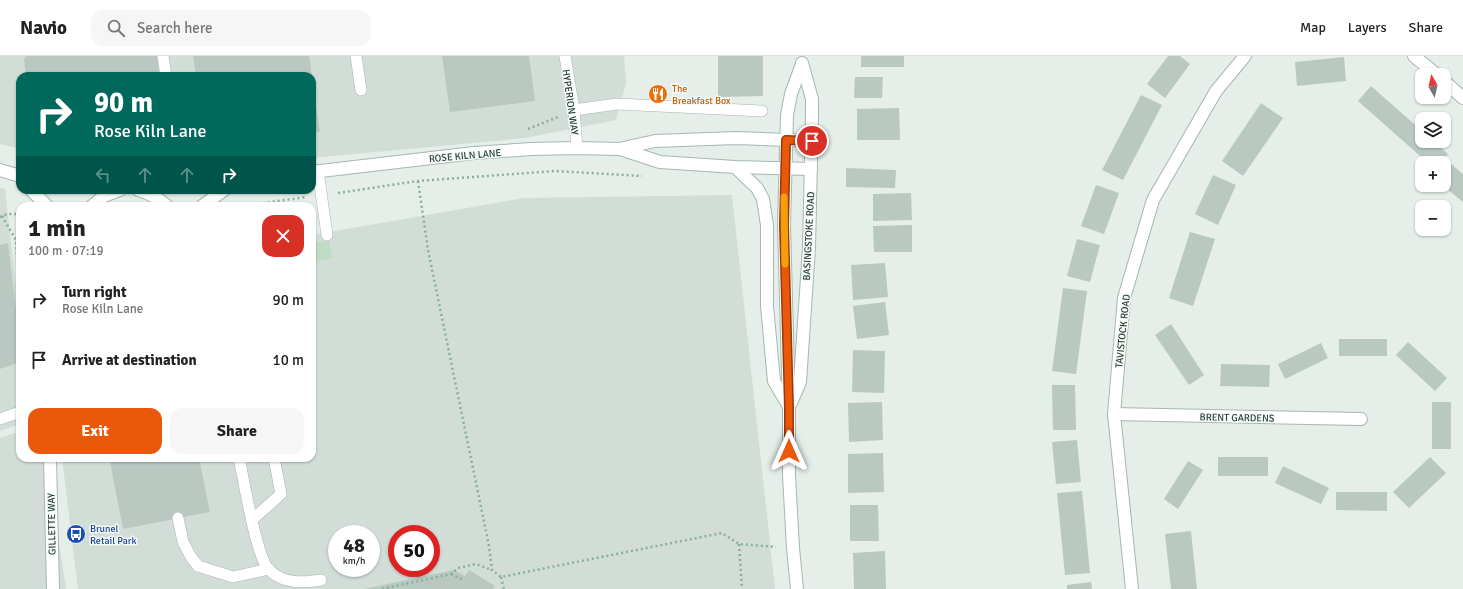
<!DOCTYPE html>
<html lang="en">
<head>
<meta charset="utf-8">
<style>
	body { margin:0; font-family:Signika,sans-serif; background:#f6f6f6; color:#222; height:100vh; display:flex; flex-direction:column; font-size:15px; white-space:nowrap }
	* { box-sizing:border-box; margin:0 }
	p { font-size:13px; color:#767676 }
	.icon { flex:none; width:22px; height:22px; fill:none; stroke:currentColor; stroke-width:2; stroke-linecap:round; stroke-linejoin:round }
	.map { position:relative; flex:1; overflow:hidden }
	.sheet { position:absolute; left:16px; top:146px; width:300px; height:260px; display:flex; flex-direction:column; background:#fff; border-radius:12px; box-shadow:0 1px 3px #0004 }
	.sheet>* { flex:none }
	.banner { position:absolute; left:16px; top:16px; width:300px; height:122px; border-radius:12px; box-shadow:0 1px 3px #0004; background:#00695c; color:#fff; overflow:hidden }
	.needle { width:26px; rotate:352deg }
	.controls { position:absolute; left:1415px; top:12px; display:grid; gap:8px }
	.controls a { display:grid; place-items:center; width:36px; height:36px; border-radius:8px; background:#fff; box-shadow:0 1px 3px #0004; font-size:20px }
	.speed { position:absolute; left:328px; top:469px; display:flex; gap:8px; font-size:20px; font-weight:700; text-align:center }
	.speed>* { display:grid; place-content:center; width:52px; height:52px; border-radius:50%; background:#fff; box-shadow:0 1px 3px #0004; line-height:1 }
	.speed small { font-size:10px; font-weight:400 }
	.speed .limit { border:6px solid #d22; background:#fff; color:#111 }
	.pin { position:absolute; display:grid; place-items:center; width:34px; height:34px; color:#fff; margin:-17px; border:2px solid #fff; border-radius:50%; box-shadow:0 1px 4px #0007 }
	.me { position:absolute; width:44px; margin:-22px; rotate:0deg; stroke-linejoin:round; filter:drop-shadow(0 0 3px #0008) }
	.turn { display:flex; align-items:center; gap:14px; height:84px; padding:0 12px; font-size:18px }
	.turn .icon { width:52px; height:52px; stroke-width:2.5 }
	.turn b { display:block; font-size:28px; line-height:34px }
	.lanes { display:flex; align-items:center; height:38px; padding:0 12px; background:#0003; justify-content:center; gap:20px; direction:ltr }
	.lanes .off { opacity:.35 }
	.round { display:grid; place-items:center; flex:none; width:42px; height:42px; border-radius:12px; background:#f6f6f6 }
	.head { display:flex; align-items:center; justify-content:space-between; height:68px; padding:0 12px }
	h1 { font-size:24px; font-weight:800; line-height:30px }
	.cta { display:flex; gap:8px; margin-top:auto; padding:8px 12px }
	.cta a { flex:1; height:46px; border-radius:12px; background:#ea580c; color:#fff; font-size:16px; font-weight:800; line-height:46px; text-align:center }
	.cta a+a { background:#f6f6f6; color:#222 }
	ul { padding:0; list-style:none }
	li { display:flex; align-items:center; gap:12px; height:60px; padding:0 12px }
	li div { flex:1 }
	li b { display:block; font-size:15px }
	li em { font-style:normal }
	header { display:flex; align-items:center; gap:24px; box-sizing:border-box; height:56px; padding:0 20px; background:#fff; border-bottom:1px solid #e0e0e0 }
	header strong { font-size:19px }
	nav { display:flex; gap:22px; margin-inline-start:auto; font-size:14px }
	.search { width:280px; height:36px; background:#f6f6f6; display:flex; align-items:center; gap:10px; box-sizing:border-box; padding:0 14px; border-radius:12px; color:#767676; font-size:15px }
	.map>svg:first-child { display:block }
	.built { fill:#d3ddd8; fill-rule:evenodd }
	.green { fill:#bfddc5 }
	.building { fill:#bac8c2 }
	.lines { fill:none; stroke-linecap:round; stroke-linejoin:round }
	.lane-casing { stroke:#a8b6af; stroke-width:12 }
	.street-casing { stroke:#a8b6af; stroke-width:14 }
	.secondary-casing { stroke:#a4b9b0; stroke-width:14 }
	.path { stroke:#87af9f; stroke-width:2.5; stroke-dasharray:2 3; stroke-linecap:butt }
	.lane { stroke:#fff; stroke-width:11 }
	.street { stroke:#fff; stroke-width:12 }
	.secondary { stroke:#fff; stroke-width:12 }
	.route-casing { stroke:#983908; stroke-width:10 }
	.route { stroke:#ea580c; stroke-width:7 }
	.slow { stroke:#f59e0b; stroke-width:7 }
	.labels { text-anchor:middle; stroke-width:3; stroke-linejoin:round; paint-order:stroke }
	.food-label { font-size:10px; fill:#c56008; stroke:#f6faf7; text-anchor:start }
	.street-label { font-size:10px; fill:#253f35; stroke:#f6faf7 }
	.transit-label { font-size:10px; fill:#164399; stroke:#f6faf7; text-anchor:start }
</style>
</head>
<body>
<header>
<strong>Navio</strong>
<div class="search"><svg class="icon" aria-label="search" viewBox="0 0 24 24"><circle cx="10" cy="10" r="6"/><path d="M15 15l6 6"/></svg>Search here</div>
<nav><a>Map</a><a>Layers</a><a>Share</a></nav>
</header>
<div class="map">
<svg width="1463" height="533" viewBox="0 0 1463 533">
	<rect width="100%" height="100%" fill="#e5eee9"/>
	<g class="built">
		<path d="M0 0H624L626 27 616 64 525 82 312 102V20H20V93L0 88Z"/>
		<path d="M0 132 5 133 20 268V368L0 375Z"/>
		<path d="M732 139 775 533H78L62 402H312V179L524 142ZM337 478H371V512H337ZM397 478H431V512H397Z"/>
		<path d="M20 375V402H46L66 533H0V382Z"/>
	</g>
	<path class="green" d="M329 185 333 202 312 206V187Z"/>
	<g class="building">
		<path d="M26 0H157L159 20H26L24 3Z"/>
		<path d="M193 0H309L312 20H196Z"/>
		<path d="M442 0H529L535 45 450 56Z"/>
		<path d="M718 0H763V40L718 41Z"/>
		<rect x="861" y="0" width="43" height="11"/>
		<path d="M1168 0H1180L1190 8 1165 42 1147 28Z"/>
		<path d="M1344 1 1346 25 1297 30 1295 6Z"/>
		<path d="M855 21H883L882 42H854Z"/>
		<path d="M312 25 320 76 312 77Z"/>
		<path d="M1371 30 1422 75V85H1433L1448 98 1440 107H1428L1358 45Z"/>
		<path d="M666 33V42H649V34Z"/>
		<path d="M1141 39 1162 49 1123 124 1102 114Z"/>
		<path d="M1261 47 1283 62 1243 120 1222 105Z"/>
		<path d="M899 52 900 84H857V53Z"/>
		<path d="M1450 107 1463 118V146L1442 129H1444V114Z"/>
		<path d="M846 112 896 114 895 132 846 131Z"/>
		<path d="M1213 119 1236 129 1218 169 1195 158Z"/>
		<path d="M1096 129 1119 137 1104 178 1081 170Z"/>
		<path d="M911 137 912 164 873 165V138Z"/>
		<path d="M912 169V196H874L873 170Z"/>
		<path d="M1190 176 1215 183 1193 250 1169 242Z"/>
		<path d="M1077 183 1100 189 1090 226 1067 220Z"/>
		<path d="M8 187 20 288V306L0 313V189Z"/>
		<path d="M885 207 888 241 853 244 851 209Z"/>
		<path d="M1063 232 1087 235 1076 318 1052 315Z"/>
		<path d="M885 246 889 279 857 283 853 250Z"/>
		<path d="M1171 268 1204 319 1189 329 1155 279Z"/>
		<rect x="1339" y="283" width="48" height="17"/>
		<path d="M1408 286 1447 322 1435 335 1396 299Z"/>
		<path d="M1321 287 1328 302 1285 323 1278 308Z"/>
		<path d="M853 294 885 295 884 337 852 336Z"/>
		<path d="M1221 308 1270 309 1269 331 1220 330Z"/>
		<path d="M1052 329H1075L1076 374H1053Z"/>
		<path d="M882 346 883 384 849 386 848 347Z"/>
		<rect x="1432" y="346" width="19" height="47"/>
		<path d="M1077 384 1081 426 1056 428 1052 386Z"/>
		<path d="M883 397 884 436 848 437V398Z"/>
		<rect x="1218" y="401" width="50" height="19"/>
		<path d="M1430 401 1446 417 1409 452 1393 436Z"/>
		<path d="M129 402H199L210 456 123 473 110 406Z"/>
		<path d="M1188 405 1203 414 1178 453 1164 443Z"/>
		<path d="M1283 410 1329 432 1321 448 1275 427Z"/>
		<path d="M1082 435 1090 517 1065 519 1057 437Z"/>
		<path d="M1336 436H1387V455L1336 454Z"/>
		<path d="M850 449H878L879 485H850Z"/>
		<path d="M1191 475 1197 533H1171L1165 478Z"/>
		<path d="M885 495 886 533H854L853 497Z"/>
		<path d="M454 514 465 520 469 514 495 530 493 533H364Z"/>
		<path d="M1091 526 1092 533H1067V529Z"/>
	</g>
	<g class="lines">
		<g class="lane-casing">
			<g id="lane">
				<path d="M163 0 166 20"/>
				<path d="M356 0 361 34"/>
				<path d="M565 0 574 54 577 92"/>
				<path d="M574 54 617 48 762 55"/>
				<path d="M318 115 327 179"/>
				<path d="M0 363 20 356"/>
				<path d="M239 402C244 424 256 501 269 514 284 528 302 527 321 524"/>
				<path d="M178 462 183 486 191 501 198 510 233 521 269 513"/>
				<path d="M252 464 281 438 274 402"/>
			</g>
		</g>
		<g class="street-casing">
			<g id="street">
				<path d="M1414 0 1437 19"/>
				<path d="M1444 25 1463 42"/>
				<path d="M1114 358 1361 363"/>
				<path d="M50 402 53 533"/>
				<path d="M1132 533 1114 358 1124 242 1153 144 1216 35 1245 0"/>
			</g>
		</g>
		<g class="secondary-casing">
			<g id="secondary">
				<path d="M620 93 660 106 735 111 811 113"/>
				<path d="M735 111 757 132 763 143 767 169V250L774 325 789 351"/>
				<path d="M0 114 20 120"/>
				<path d="M312 116 474 97 531 93 577 92 619 93 655 85 736 82 812 85"/>
				<path d="M31 134 47 150"/>
				<path d="M138 134C150 137 158 142 167 150"/>
				<path d="M92 150 104 140 120 134"/>
				<path d="M202 150 224 134"/>
				<path d="M791 347 800 326 809 192 812 59V43L802 7"/>
				<path d="M797 533 793 492 789 419V352L784 169 787 59 791 38 802 8"/>
			</g>
		</g>
		<g class="path">
			<path d="M528 73 558 61"/>
			<path d="M418 125 428 194 489 490 492 514 501 521 722 477 739 488 776 491"/>
			<path d="M338 137 418 125 555 115 642 120"/>
			<path d="M243 150 306 141"/>
			<path d="M2 160 16 184 20 245"/>
			<path d="M0 161 7 158H20"/>
			<path d="M739 488 742 533"/>
			<path d="M451 518 463 524"/>
			<path d="M501 521 504 533"/>
			<path d="M382 533 451 518 458 512 476 508 492 514"/>
		</g>
		<use href="#lane" class="lane"/>
		<use href="#street" class="street"/>
		<use href="#secondary" class="secondary"/>
	</g>
	<g class="lines">
		<g class="route-casing">
			<path id="route" d="M789 395V352L784 169 786 84 812 85"/>
		</g>
		<use href="#route" class="route"/>
		<path class="slow" d="M784 141 785 208"/>
	</g>
	<defs>
		<g id="restaurant-disc" transform="scale(1)"><circle r="9.5" fill="#e8710a" stroke="#f6faf7"/><path d="M-5-6h1v4h1v-4h1v4h1v-4h1v5L-1.5 .5V6h-2V.5L-5-1ZM5-6V6H3V1.5H1.5Q1.5-4 5-6Z" fill="#fff"/></g>
		<g id="bus-disc" transform="scale(1)"><circle r="9.5" fill="#1a4fb4" stroke="#f6faf7"/><path d="M-5-6H5V4H4V6H2V4H-2V6H-4V4H-5ZM-3.5-4V0h7V-4ZM-3.5 1.2v1.5H-2V1.2ZM2 1.2v1.5H3.5V1.2Z" fill="#fff"/></g>
	</defs>
	<g fill-rule="evenodd">
		<use href="#restaurant-disc" x="658" y="38"/>
		<use href="#bus-disc" x="76" y="478"/>
	</g>
	<g class="labels">
		<g class="food-label">
			<text x="672" y="36">The<tspan x="672" dy="12">Breakfast Box</tspan></text>
		</g>
		<g class="street-label">
			<text transform="translate(571 46) rotate(82)" y="4">HYPERION WAY</text>
			<text transform="translate(465 99) rotate(-5)" y="4">ROSE KILN LANE</text>
			<text transform="translate(808 180) rotate(-87)" y="4">BASINGSTOKE ROAD</text>
			<text transform="translate(1122 275) rotate(-84)" y="4">TAVISTOCK ROAD</text>
			<text transform="translate(1237 361) rotate(1)" y="4">BRENT GARDENS</text>
			<text transform="translate(51 468) rotate(-91)" y="4">GILLETTE WAY</text>
		</g>
		<g class="transit-label">
			<text x="90" y="476">Brunel<tspan x="90" dy="12">Retail Park</tspan></text>
		</g>
	</g>
</svg>
<div class="controls">
<a><svg class="needle" viewBox="-14 -14 28 28"><path d="M0-13l5 13h-10z" fill="#e53935"/><path d="M0 13l5-13h-10z" fill="#767676"/></svg></a>
<a><svg class="icon" aria-label="layers" viewBox="0 0 24 24"><path d="M12 4l9 5-9 5-9-5zM3 14l9 5 9-5"/></svg></a>
<a>+</a>
<a>−</a>
</div>
<div class="speed"><div>48<small>km/h</small></div><div class="limit">50</div></div>
<div class="pin" style="left:812px;top:85px;background:#d93025"><svg class="icon" aria-label="arrive" viewBox="0 0 24 24"><path d="M6 21V4h12l-3 4 3 4H6"/></svg></div>
<svg class="me" style="left:789px;top:395px" viewBox="-20 -20 40 40"><path d="M0-17L14 15 0 8-14 15z" fill="#ea580c" stroke="#fff" stroke-width="4"/></svg>
<div class="banner">
<div class="turn"><svg class="icon" aria-label="right" viewBox="0 0 24 24"><path d="M7 20v-9h11M14 6l5 5-5 5"/></svg><div><b>90 m</b>Rose Kiln Lane</div></div>
<div class="lanes"><svg class="icon off" aria-label="left" viewBox="0 0 24 24"><path d="M17 20v-9H6M10 6l-5 5 5 5"/></svg><svg class="icon off" aria-label="ahead" viewBox="0 0 24 24"><path d="M12 20V5M6 11l6-6 6 6"/></svg><svg class="icon off" aria-label="ahead" viewBox="0 0 24 24"><path d="M12 20V5M6 11l6-6 6 6"/></svg><svg class="icon" aria-label="right" viewBox="0 0 24 24"><path d="M7 20v-9h11M14 6l5 5-5 5"/></svg></div>
</div>
<section class="sheet">
<div class="head"><div><h1>1 min</h1><p>100 m · 07:19</p></div><a class="round" style="background:#d93025;color:#fff"><svg class="icon" aria-label="close" viewBox="0 0 24 24"><path d="M6 6l12 12M18 6L6 18"/></svg></a></div>
<ul>
<li><svg class="icon" aria-label="right" viewBox="0 0 24 24"><path d="M7 20v-9h11M14 6l5 5-5 5"/></svg><div><b>Turn right</b><p>Rose Kiln Lane</p></div><em>90 m</em></li>
<li><svg class="icon" aria-label="arrive" viewBox="0 0 24 24"><path d="M6 21V4h12l-3 4 3 4H6"/></svg><div><b>Arrive at destination</b></div><em>10 m</em></li>
</ul>
<div class="cta"><a>Exit</a><a>Share</a></div>
</section>
</div>
</body>
</html>
